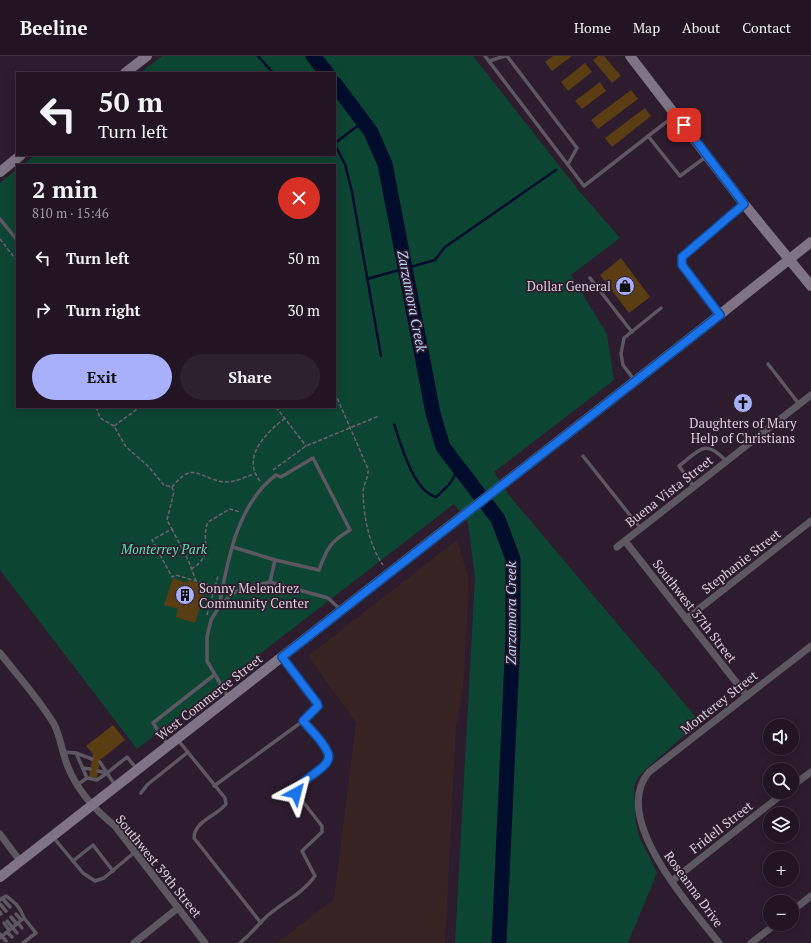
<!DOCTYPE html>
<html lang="en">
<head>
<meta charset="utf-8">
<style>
	body { margin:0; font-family:"PT Serif",serif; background:#2e212f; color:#f1f3f6; height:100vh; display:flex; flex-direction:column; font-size:15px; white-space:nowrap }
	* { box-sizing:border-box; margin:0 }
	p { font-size:13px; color:#a29ea5 }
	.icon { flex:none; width:22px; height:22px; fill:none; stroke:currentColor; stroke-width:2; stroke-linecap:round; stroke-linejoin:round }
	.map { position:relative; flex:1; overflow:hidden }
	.drawer { position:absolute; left:16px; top:108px; width:320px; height:244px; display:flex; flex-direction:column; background:#221422; border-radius:0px; box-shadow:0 2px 10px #0003,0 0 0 1px #3f3340 }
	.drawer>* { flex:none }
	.guide { position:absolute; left:16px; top:16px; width:320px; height:84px; border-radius:0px; box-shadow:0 2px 10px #0003,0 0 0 1px #3f3340; background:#221422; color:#f1f3f6; overflow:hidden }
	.buttons { position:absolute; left:763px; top:663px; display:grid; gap:8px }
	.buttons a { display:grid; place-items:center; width:36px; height:36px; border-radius:50%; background:#221422; box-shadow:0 2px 10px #0003,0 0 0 1px #3f3340; font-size:20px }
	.pin { position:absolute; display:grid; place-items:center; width:34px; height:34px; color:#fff; margin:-17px; border-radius:8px; box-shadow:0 2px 6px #0006 }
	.me { position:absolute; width:44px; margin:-22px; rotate:38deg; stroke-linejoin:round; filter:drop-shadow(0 0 3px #0008) }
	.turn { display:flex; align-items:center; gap:14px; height:84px; padding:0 16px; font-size:18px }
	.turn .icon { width:52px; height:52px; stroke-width:2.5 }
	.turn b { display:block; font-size:28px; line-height:34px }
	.round { display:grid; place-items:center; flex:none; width:42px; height:42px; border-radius:21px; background:#2e212f }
	.head { display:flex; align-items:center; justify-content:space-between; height:68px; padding:0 16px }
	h1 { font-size:24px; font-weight:800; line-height:30px }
	.cta { display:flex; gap:8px; margin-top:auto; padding:8px 16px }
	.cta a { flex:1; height:46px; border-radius:24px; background:#a8b0fc; color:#111; font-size:16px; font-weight:800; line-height:46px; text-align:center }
	.cta a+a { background:#2e212f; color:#f1f3f6 }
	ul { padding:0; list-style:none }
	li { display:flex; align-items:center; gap:12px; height:52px; padding:0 16px }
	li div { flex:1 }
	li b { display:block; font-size:15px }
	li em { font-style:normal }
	header { display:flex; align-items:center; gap:24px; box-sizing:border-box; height:56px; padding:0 20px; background:#221422; border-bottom:1px solid #3f3340 }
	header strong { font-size:19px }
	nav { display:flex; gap:22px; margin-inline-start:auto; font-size:14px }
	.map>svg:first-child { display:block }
	.education { fill:#372422 }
	.green { fill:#0c4632 }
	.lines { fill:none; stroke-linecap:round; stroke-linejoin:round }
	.stream { stroke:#000c2c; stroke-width:2.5 }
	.river { stroke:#000c2c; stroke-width:15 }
	.building { fill:#5a3d13 }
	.path { stroke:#706070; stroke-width:1.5; stroke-dasharray:4 2; stroke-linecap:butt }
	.lane { stroke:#5d5762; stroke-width:3.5 }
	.street { stroke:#5d5762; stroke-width:7 }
	.secondary { stroke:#7e7485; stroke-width:10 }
	.route-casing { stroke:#114b97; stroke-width:10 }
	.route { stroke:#1a73e8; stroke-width:7 }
	.labels { text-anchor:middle; stroke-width:3.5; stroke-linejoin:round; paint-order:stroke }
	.poi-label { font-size:13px; fill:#dcd0dc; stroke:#2d1b2e; text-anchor:end }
	.street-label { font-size:13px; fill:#dcd0dc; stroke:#2d1b2e }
	.park-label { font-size:13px; font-style:italic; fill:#57e7b1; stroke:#2d1b2e }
	.water-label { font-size:14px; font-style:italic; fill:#bdd6fc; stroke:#2d1b2e }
</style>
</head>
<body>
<header>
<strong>Beeline</strong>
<nav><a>Home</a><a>Map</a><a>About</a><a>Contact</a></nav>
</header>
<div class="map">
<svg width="811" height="887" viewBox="0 0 811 887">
	<rect width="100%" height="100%" fill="#2d1b2e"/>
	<path class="education" d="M457 484 469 524 463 634 456 672 445 887H277L334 843 356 667 308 600Z"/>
	<path class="green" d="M162 0H473L580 136 620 182 571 219 607 278 614 324 494 416 508 438 700 666 647 712 638 721 634 731 636 768 639 780 657 817 628 887H455L475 522 468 467 454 448 137 693 0 514V127L17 113V351H335V109H22L35 99H335V17H140Z"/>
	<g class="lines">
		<g class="stream">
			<path d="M258 0 273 17"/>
			<path d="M335 87 364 65"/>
			<path d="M335 89 345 108 352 136 381 300"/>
			<path d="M367 223 435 204 445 191 556 114"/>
			<path d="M394 368C401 388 413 435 436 441 445 433 455 425 457 411"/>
		</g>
		<g class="river">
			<path d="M313 0 327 17"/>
			<path d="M335 28 371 76 385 108 433 357 443 391 498 463 513 503V581L499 887"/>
		</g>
	</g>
	<g class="building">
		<path d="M553 0H572L552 15 545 6Z"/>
		<path d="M598 0H604L621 20 612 27 593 4Z"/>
		<path d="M585 7 592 16 568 35 561 26Z"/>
		<path d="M600 26 606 35 582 53 575 45Z"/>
		<path d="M631 34 638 43 598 73 591 64Z"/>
		<path d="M645 52 651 60 612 91 605 82Z"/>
		<path d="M621 202 650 241 629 257 600 219Z"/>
		<path d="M173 522 188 527 189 524 207 530 195 567 176 561 178 553 164 549Z"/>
		<path d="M113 669 125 684 100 704 97 722 89 721 93 698 86 690Z"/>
	</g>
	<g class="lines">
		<g class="path">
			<path d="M0 183 17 205"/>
			<path d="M335 337 368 413C369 422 363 428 363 437 364 462 369 489 383 509"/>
			<path d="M96 351 100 362 114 370 126 391 147 409 164 429 172 431C194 404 197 422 224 426 233 427 245 421 254 418"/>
			<path d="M276 351 306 390"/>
			<path d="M114 370 140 351"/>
			<path d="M273 414 306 390 379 360"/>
			<path d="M260 425C241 401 266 377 285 362"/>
			<path d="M172 431 174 436 167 464 172 473 152 484 172 521 176 519 216 531"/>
			<path d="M172 473 189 506 196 525"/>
			<path d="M191 513C215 500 200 484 208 466L230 453 240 456"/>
			<path d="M207 559 218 520"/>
		</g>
		<g class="lane">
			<path d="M485 0 584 130 674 60"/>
			<path d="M507 0 577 92 568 108"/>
			<path d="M489 5 505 0"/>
			<path d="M648 80 680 120 707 100"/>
			<path d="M0 163 17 184"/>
			<path d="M590 222 632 276"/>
			<path d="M718 258 682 209V201L743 149"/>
			<path d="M768 308 799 348"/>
			<path d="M635 325 623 309 621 298 624 282 661 252"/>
			<path d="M583 400 641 473"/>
			<path d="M694 431 679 410C700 394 705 382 726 405"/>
			<path d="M270 526 275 504"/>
			<path d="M219 551C227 506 237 448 276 419L281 421 313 402 350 474C330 486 327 492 319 514L275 504 233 491"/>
			<path d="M228 641 207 605V581L211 564 219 551 233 537 249 531 270 526 328 542 340 553"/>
			<path d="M178 684 225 742 226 748C217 760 194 765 194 782L261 867"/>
			<path d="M168 689 153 667 214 619"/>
			<path d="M63 696 76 697 87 722 77 729"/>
			<path d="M76 697 92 703"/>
			<path d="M100 706 107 717"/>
			<path d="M83 712 90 713"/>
			<path d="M98 715 107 717"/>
			<path d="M87 722 97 724 107 717"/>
			<path d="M115 729 107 717 127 701 137 713"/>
			<path d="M214 730 303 665 319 650 283 602"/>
			<path d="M141 737 147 729 188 696"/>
			<path d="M53 781 83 817 95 825 104 822 136 795"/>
			<path d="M73 805 93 789 113 815"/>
			<path d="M2 842 10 851"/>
			<path d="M0 844 6 840C15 846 20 851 24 862L0 882"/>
			<path d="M0 848 6 855"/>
			<path d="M0 856 1 858"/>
			<path d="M16 858 21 864"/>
			<path d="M11 861 17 868"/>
			<path d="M7 865 17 877"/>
			<path d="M4 867 9 874"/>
			<path d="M18 867 22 872"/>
			<path d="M7 876 12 881"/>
			<path d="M0 878 6 885"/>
			<path d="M23 887 36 877 24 862"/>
			<path d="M240 887C250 879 256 871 264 863 280 847 302 839 315 820L302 795 322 776V770L296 737C298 721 336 712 327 695 322 684 311 674 303 665"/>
		</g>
		<g class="street">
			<path d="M625 485 747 640"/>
			<path d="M617 491 811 339"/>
			<path d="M686 563 811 465"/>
			<path d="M0 597C18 620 39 643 54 668 61 682 62 697 68 711 78 736 95 754 115 770L205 887"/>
			<path d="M792 730 811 716"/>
			<path d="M0 778 20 805"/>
			<path d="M672 825 785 736"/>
			<path d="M792 855 811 840"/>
			<path d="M134 887 178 852"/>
			<path d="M719 887C692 852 609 762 649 716L811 590"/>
			<path d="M751 887 776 868"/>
		</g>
		<g class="secondary">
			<path d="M630 0 744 148 811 230"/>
			<path d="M125 17 147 0"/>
			<path d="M0 116 21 99"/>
			<path d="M0 821 703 272 811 186"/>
		</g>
	</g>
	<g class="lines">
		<g class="route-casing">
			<path id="route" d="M296 737C298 721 337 712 327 695 322 684 311 674 303 665L318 650 317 647 282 601 720 259 682 209V201L744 148 684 69"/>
		</g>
		<use href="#route" class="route"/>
	</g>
	<defs>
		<g id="shop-disc" transform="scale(1)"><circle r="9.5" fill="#a8b0fc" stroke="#2d1b2e"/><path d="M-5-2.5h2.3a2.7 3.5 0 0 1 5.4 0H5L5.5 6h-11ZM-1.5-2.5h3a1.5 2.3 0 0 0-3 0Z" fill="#111"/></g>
		<g id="church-disc" transform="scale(1)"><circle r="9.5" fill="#a8b0fc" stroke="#2d1b2e"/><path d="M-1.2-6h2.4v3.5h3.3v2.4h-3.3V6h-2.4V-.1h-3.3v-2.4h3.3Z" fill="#111"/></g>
		<g id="building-disc" transform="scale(1)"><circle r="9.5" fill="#a8b0fc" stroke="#2d1b2e"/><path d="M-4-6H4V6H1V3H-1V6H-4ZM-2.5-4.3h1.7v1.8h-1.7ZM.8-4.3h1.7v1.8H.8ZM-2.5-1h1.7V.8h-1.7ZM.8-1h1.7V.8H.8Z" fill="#111"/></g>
	</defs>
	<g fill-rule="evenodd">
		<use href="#shop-disc" x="625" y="230"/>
		<use href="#church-disc" x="743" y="347"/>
		<use href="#building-disc" x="185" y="539"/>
	</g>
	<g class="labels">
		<g class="poi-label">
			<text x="611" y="235">Dollar General</text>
			<text x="743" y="372" text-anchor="middle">Daughters of Mary<tspan x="743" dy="15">Help of Christians</tspan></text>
			<text x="199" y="537" text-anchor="start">Sonny Melendrez<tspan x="199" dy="15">Community Center</tspan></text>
		</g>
		<g class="street-label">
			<text transform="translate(669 435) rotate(-38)" y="5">Buena Vista Street</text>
			<text transform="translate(741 505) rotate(-38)" y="5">Stephanie Street</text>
			<text transform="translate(695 555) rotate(52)" y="5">Southwest 37th Street</text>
			<text transform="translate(209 641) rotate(-38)" y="5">West Commerce Street</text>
			<text transform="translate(719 646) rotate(-38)" y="5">Monterey Street</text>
			<text transform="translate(721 771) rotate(-38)" y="5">Fridell Street</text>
			<text transform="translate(159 810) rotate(51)" y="5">Southwest 39th Street</text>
			<text transform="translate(694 833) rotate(54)" y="5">Roseanna Drive</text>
		</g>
		<g class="park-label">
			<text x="164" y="498">Monterrey Park</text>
		</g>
		<g class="water-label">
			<text transform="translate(412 245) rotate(79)" y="5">Zarzamora Creek</text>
			<text transform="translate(511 557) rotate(-90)" y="5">Zarzamora Creek</text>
		</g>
	</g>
</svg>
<div class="buttons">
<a><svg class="icon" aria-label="sound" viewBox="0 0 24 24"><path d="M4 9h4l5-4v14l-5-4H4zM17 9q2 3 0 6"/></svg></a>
<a><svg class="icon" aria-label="search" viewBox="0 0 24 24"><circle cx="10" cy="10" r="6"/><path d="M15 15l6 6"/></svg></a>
<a><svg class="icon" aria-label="layers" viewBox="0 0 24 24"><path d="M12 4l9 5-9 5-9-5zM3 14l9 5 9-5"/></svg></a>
<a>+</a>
<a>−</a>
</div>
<div class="pin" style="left:684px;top:69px;background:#d93025"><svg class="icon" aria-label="arrive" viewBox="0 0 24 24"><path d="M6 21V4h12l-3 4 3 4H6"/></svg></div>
<svg class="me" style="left:296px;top:737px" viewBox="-20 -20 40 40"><path d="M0-17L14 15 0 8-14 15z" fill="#1a73e8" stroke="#fff" stroke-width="4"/></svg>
<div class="guide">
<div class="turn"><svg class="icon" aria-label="left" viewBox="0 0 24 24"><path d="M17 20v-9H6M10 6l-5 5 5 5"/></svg><div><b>50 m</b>Turn left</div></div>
</div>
<section class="drawer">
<div class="head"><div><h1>2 min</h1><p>810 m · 15:46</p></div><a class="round" style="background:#d93025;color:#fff"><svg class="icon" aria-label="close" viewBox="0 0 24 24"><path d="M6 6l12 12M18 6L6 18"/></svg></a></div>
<ul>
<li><svg class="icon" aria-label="left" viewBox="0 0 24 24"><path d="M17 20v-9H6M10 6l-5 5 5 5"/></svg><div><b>Turn left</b></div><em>50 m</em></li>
<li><svg class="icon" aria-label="right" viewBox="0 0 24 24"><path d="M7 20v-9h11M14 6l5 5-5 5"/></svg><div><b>Turn right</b></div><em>30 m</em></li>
</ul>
<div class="cta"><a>Exit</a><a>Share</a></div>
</section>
</div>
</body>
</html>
